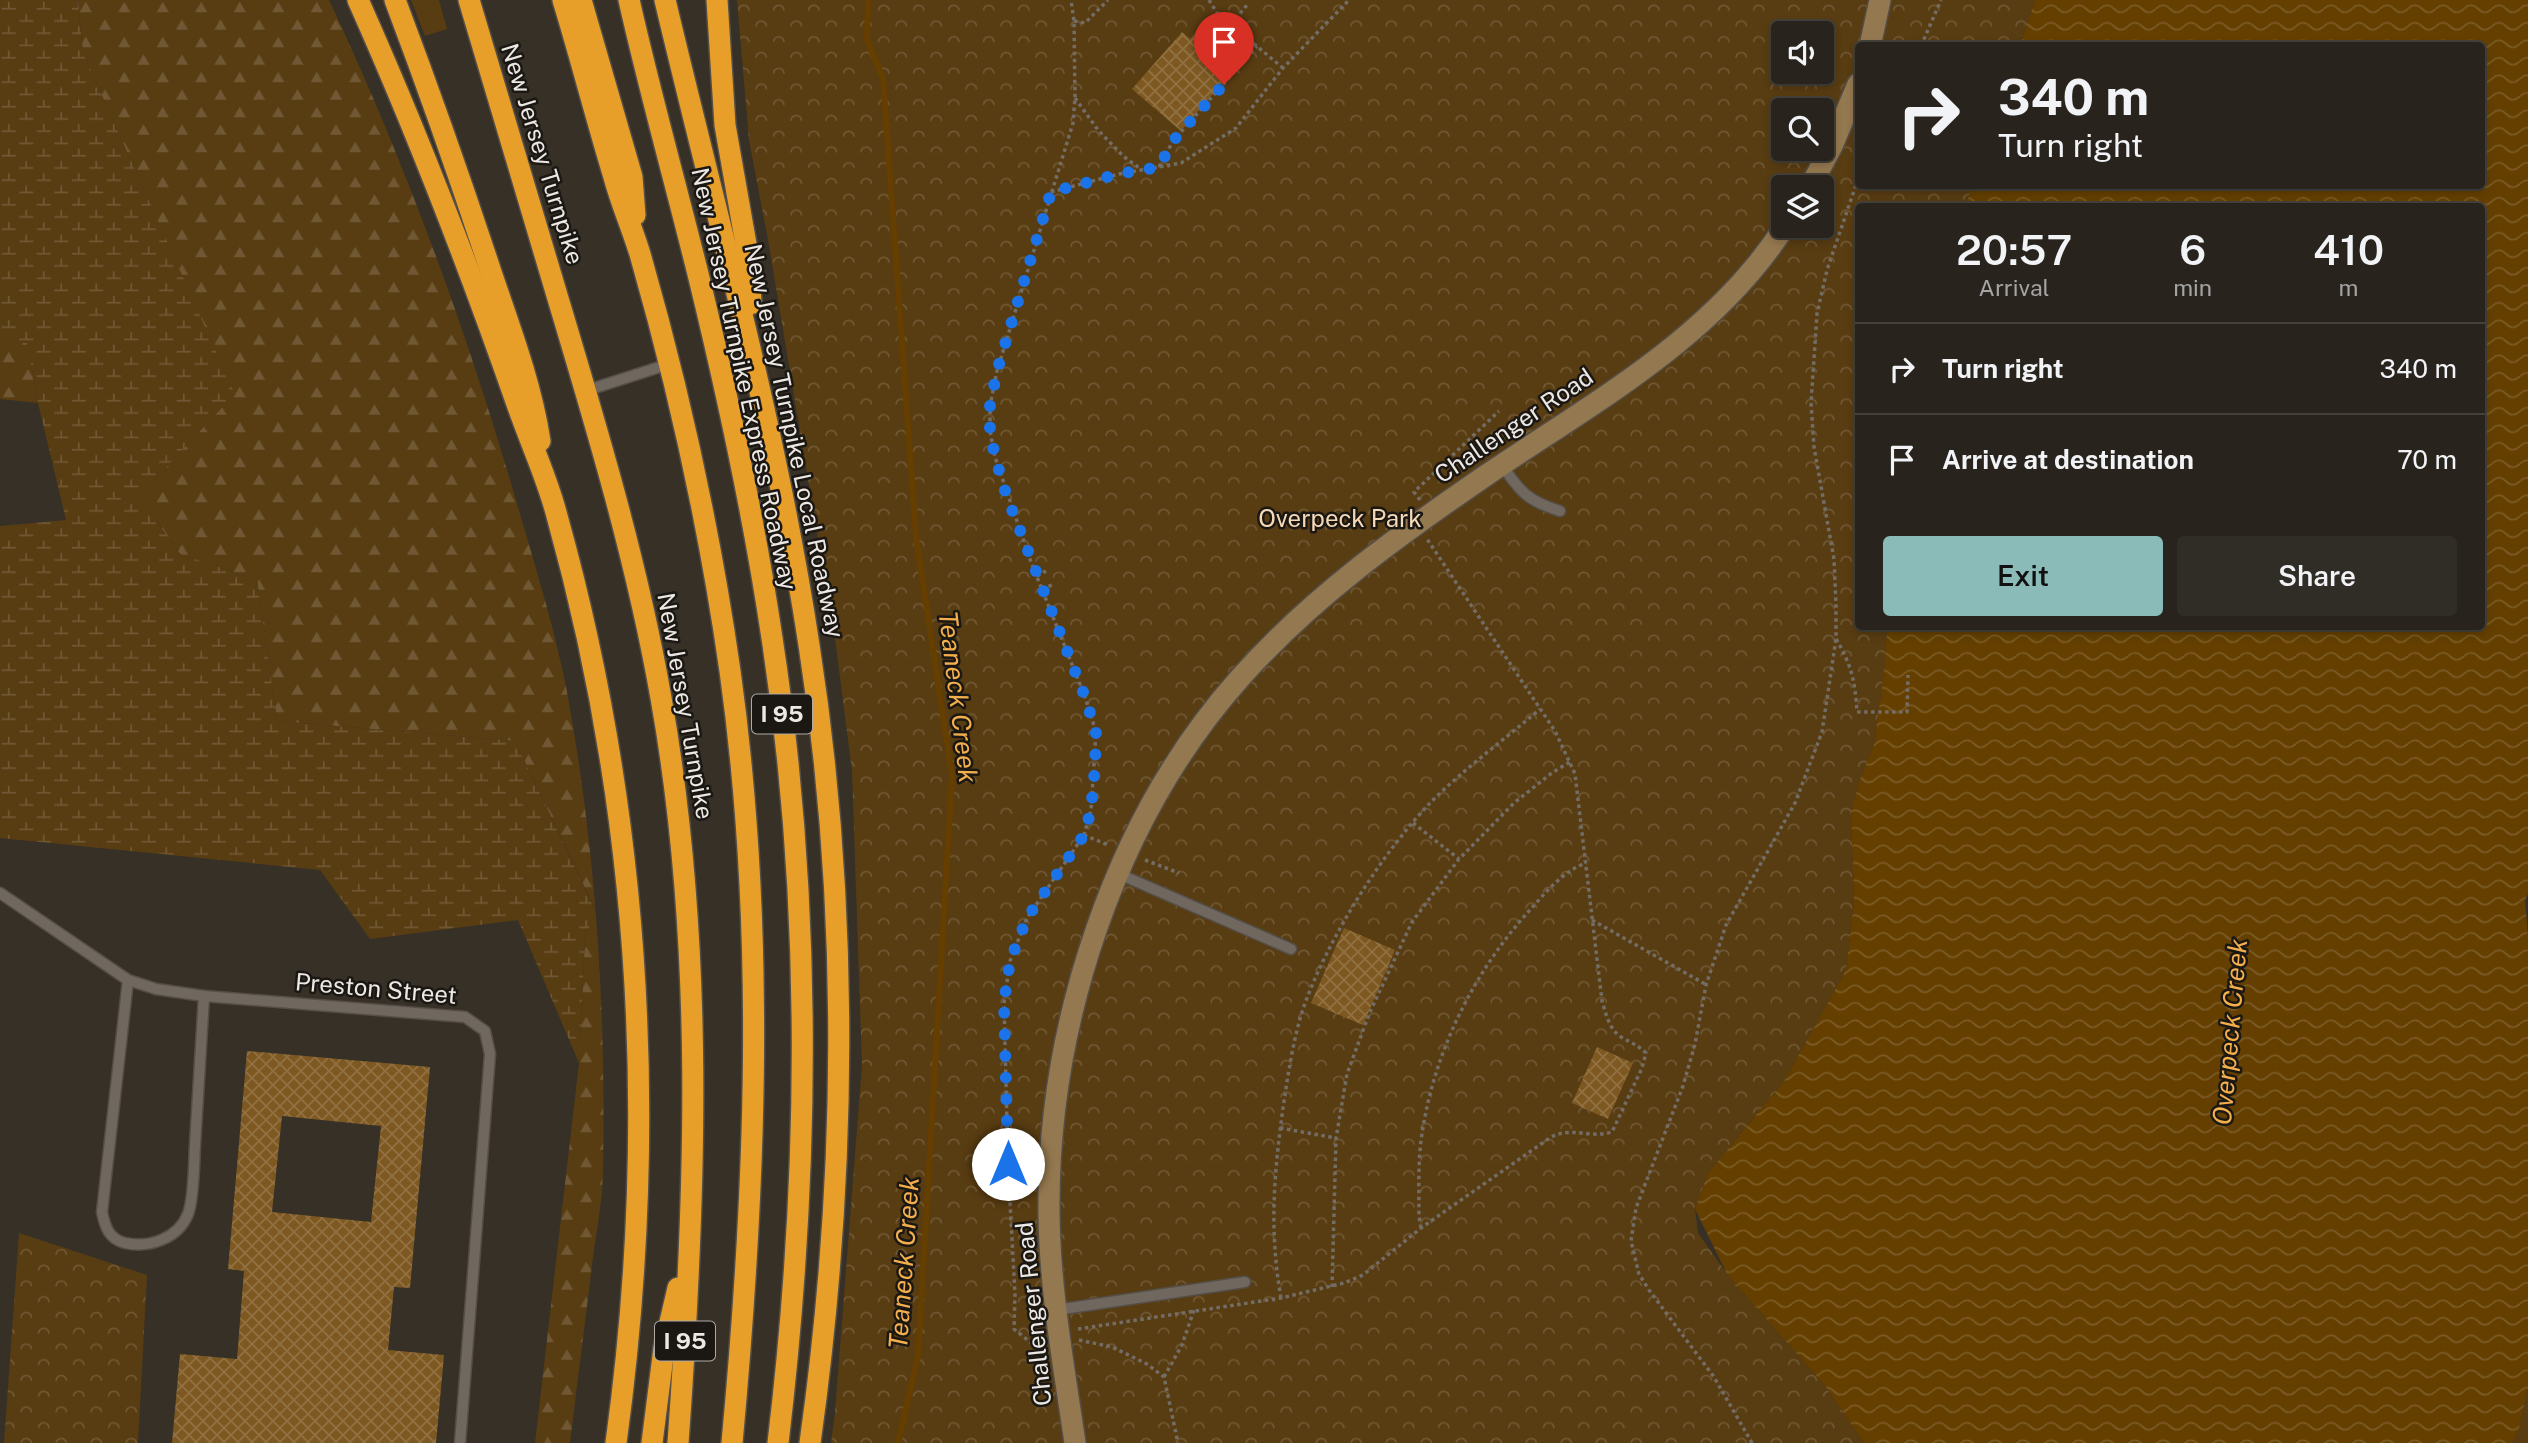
<!DOCTYPE html>
<html lang="en">
<head>
<meta charset="utf-8">
<style>
	body { margin:0; font-family:"Public Sans",sans-serif; background:#302c26; color:#f1f3f6; height:100vh; display:flex; flex-direction:column; font-size:26px; white-space:nowrap }
	* { box-sizing:border-box; margin:0 }
	p { font-size:23px; color:#a5a4a4 }
	.icon { flex:none; width:38px; height:38px; fill:none; stroke:currentColor; stroke-width:2; stroke-linecap:round; stroke-linejoin:round }
	.map { position:relative; flex:1; overflow:hidden }
	.details { position:absolute; left:1855px; top:203px; width:630px; height:427px; display:flex; flex-direction:column; background:#28241d; border-radius:7px; box-shadow:0 4px 10px #0003,0 0 0 2px #44413b }
	.details>* { flex:none }
	.top-card { position:absolute; left:1855px; top:42px; width:630px; height:147px; border-radius:7px; box-shadow:0 4px 10px #0003,0 0 0 2px #44413b; background:#28241d; color:#f1f3f6; overflow:hidden }
	.tools { position:absolute; left:1771px; top:21px; display:grid; gap:14px }
	.tools a { display:grid; place-items:center; width:63px; height:63px; border-radius:7px; background:#28241d; box-shadow:0 4px 10px #0003,0 0 0 2px #44413b; font-size:35px }
	.pin { position:absolute; display:grid; place-items:center; width:60px; height:60px; color:#fff; margin:-72px -30px; border-radius:50% 50% 50% 0; rotate:-45deg; box-shadow:0 0 7px #0007 }
	.pin .icon { rotate:45deg }
	.me { position:absolute; width:77px; margin:-38px; rotate:0deg; stroke-linejoin:round; filter:drop-shadow(0 0 5px #0008) }
	.turn { display:flex; align-items:center; gap:24px; height:147px; padding:0 28px; font-size:32px }
	.turn .icon { width:91px; height:91px; stroke-width:2.5 }
	.turn b { display:block; font-size:49px; line-height:60px }
	.eta { display:flex; justify-content:space-evenly; align-items:center; height:119px; text-align:center }
	.eta b { font-size:42px; font-weight:600; line-height:49px }
	.button { display:flex; gap:14px; margin-top:auto; padding:14px 28px }
	.button a { flex:1; height:80px; border-radius:7px; background:#8bbbb9; color:#111; font-size:28px; font-weight:600; line-height:80px; text-align:center }
	.button a+a { background:#302c26; color:#f1f3f6 }
	ul { padding:0; list-style:none }
	li { display:flex; align-items:center; gap:21px; height:91px; padding:0 28px; border-top:2px solid #44413b }
	li div { flex:1 }
	li b { display:block; font-size:26px }
	li em { font-style:normal }
	.map>svg:first-child { display:block }
	.green { fill:#583c12 }
	.forest { fill:url(#forest-firs) }
	.wetland { fill:url(#wetland-marsh) }
	.park { fill:url(#park-crowns); fill-rule:evenodd }
	.water { fill:url(#water-waves) }
	.lines { fill:none; stroke-linecap:round; stroke-linejoin:round }
	.stream { stroke:#643f00; stroke-width:6 }
	.building { fill:url(#building-cross-hatch); fill-rule:evenodd }
	.lane-casing { stroke:#544e47; stroke-width:13 }
	.secondary-casing { stroke:#544e47; stroke-width:24 }
	.highway-casing { stroke:#544e47; stroke-width:24 }
	.path { stroke:#736d66; stroke-width:3.5; stroke-dasharray:3.5 3.5; stroke-linecap:butt }
	.lane { stroke:#70685f; stroke-width:10 }
	.secondary { stroke:#94784f; stroke-width:21 }
	.highway { stroke:#e89f29; stroke-width:21 }
	.route { stroke:#1a73e8; stroke-width:12; stroke-dasharray:0 21.6 }
	.labels { text-anchor:middle; stroke-width:5; stroke-linejoin:round; paint-order:stroke }
	.shield { fill:#1b1814; stroke:#aeaaa5; stroke-width:2 }
	.shield-label { font-size:23px; font-weight:bold; fill:#ede8e3 }
	.street-label { font-size:24px; fill:#ede8e3; stroke:#1b1814 }
	.park-label { font-size:24px; fill:#f6d9b7; stroke:#1b1814 }
	.water-label { font-size:26px; font-style:italic; fill:#f4af4c; stroke:#1b1814 }
</style>
</head>
<body>
<div class="map">
<svg width="2528" height="1443" viewBox="0 0 2528 1443">
	<defs>
		<pattern id="forest-firs" width="22" height="20" patternUnits="userSpaceOnUse" patternTransform="scale(1.75)"><rect width="22" height="20" fill="#583c12"/><path d="M5 1l3.5 6h-7zM16 11l3.5 6h-7z" fill="#705834"/></pattern>
		<pattern id="wetland-marsh" width="20" height="14" patternUnits="userSpaceOnUse" patternTransform="scale(1.75)"><rect width="20" height="14" fill="#583c12"/><path d="M1 5h8M5 5V1M11 12h8M15 12V8" fill="none" stroke="#705834"/></pattern>
		<pattern id="park-crowns" width="20" height="18" patternUnits="userSpaceOnUse" patternTransform="scale(1.75)"><rect width="20" height="18" fill="#583c12"/><path d="M2 6a3 3 0 1 1 6 0M12 15a3 3 0 1 1 6 0" fill="none" stroke="#705834"/></pattern>
		<pattern id="water-waves" width="16" height="10" patternUnits="userSpaceOnUse" patternTransform="scale(1.75)"><rect width="16" height="10" fill="#643f00"/><path d="M0 5q4-4 8 0t8 0" fill="none" stroke="#7a5b25"/></pattern>
		<pattern id="building-cross-hatch" width="8" height="8" patternUnits="userSpaceOnUse" patternTransform="scale(1.75)"><rect width="8" height="8" fill="#7e5821"/><path d="M0 0l8 8M0 8l8-8" fill="none" stroke="#917041"/></pattern>
	</defs>
	<rect width="100%" height="100%" fill="#363027"/>
	<g class="green">
		<path d="M411 0H439L447 29 425 36Z"/>
		<path d="M2528 1388V1443H2512L2519 1429Z"/>
	</g>
	<g class="forest">
		<path d="M78 0H329C403 157 464 323 513 490 532 556 554 624 567 692 596 849 606 1009 603 1168 603 1200 596 1233 592 1265 585 1324 577 1384 570 1443H535L579 1063 585 937 596 911 515 741 277 721 257 580 180 554 139 496 234 394 83 53Z"/>
		<path d="M0 342H27L38 403 0 399Z"/>
	</g>
	<path class="wetland" d="M0 0H78L83 53 235 394 139 496 180 554 257 580 277 721 515 741 596 912 585 937 579 1063 518 920 370 939 320 870 0 838V526L66 520 38 403 27 343 0 342Z"/>
	<g class="park">
		<path d="M737 0H2035L2020 45 1858 46V186H1973L1965 206H1858V626L1887 627 1884 672 1874 745 1860 779 1851 812 1854 901 1846 970 1784 1081 1708 1173 1695 1209 1698 1233 1727 1274 1826 1387 1864 1443H831L835 1412 862 1065 852 771 836 646 768 240 749 140ZM1783 33H1822V72H1783ZM1783 110H1822V149H1783ZM1783 187H1822V226H1783Z"/>
		<path d="M19 1233 147 1275 138 1443H4Z"/>
	</g>
	<path class="water" d="M2035 0H2528V894L2525 900 2528 936V1388L2519 1429 2512 1443H1864L1826 1387 1727 1274 1695 1209 1708 1173 1784 1081 1846 970 1854 901 1851 812 1860 779 1874 745 1884 672 1887 627 2482 626V206H1965L1973 186H2482V46L2020 45Z"/>
	<g class="lines">
		<path class="stream" d="M868 0 867 40 883 78 916 537 952 776 918 1356 898 1443"/>
	</g>
	<g class="building">
		<path d="M1207 19 1239 46 1222 65 1231 73 1181 131 1132 89 1182 32 1190 39Z"/>
		<path d="M1344 928 1395 950 1363 1025 1311 1003Z"/>
		<path d="M1597 1047 1633 1063 1608 1119 1572 1103Z"/>
		<path d="M247 1051 430 1067 410 1288 394 1287 388 1350 444 1355 436 1443H172L180 1354 237 1359 244 1271 228 1269ZM282 1116 381 1126 371 1222 272 1212Z"/>
	</g>
	<g class="lines">
		<g class="lane-casing">
			<g id="lane">
				<path d="M585 391 669 364"/>
				<path d="M1502 465C1520 492 1528 501 1560 511"/>
				<path d="M1119 874 1291 949"/>
				<path d="M0 893 128 980 156 989 204 996 465 1017 485 1031 490 1054 460 1443"/>
				<path d="M128 980 102 1212C105 1227 109 1239 125 1243 149 1248 178 1239 188 1214 194 1199 194 1163 195 1145 198 1096 201 1046 204 996"/>
				<path d="M1056 1310 1245 1282"/>
			</g>
		</g>
		<g class="secondary-casing">
			<g id="secondary">
				<path d="M1870 46 1880 0"/>
				<path d="M1810 187 1832 146 1858 84"/>
				<path d="M1075 1443C1064 1367 1050 1291 1049 1215 1047 1027 1114 819 1240 678 1312 597 1399 535 1488 474 1594 402 1714 337 1785 226"/>
			</g>
		</g>
		<g class="highway-casing">
			<g id="highway">
				<path d="M358 0C417 132 469 267 517 404 530 442 547 477 557 516 642 821 659 1130 616 1443"/>
				<path d="M395 0C429 90 461 181 491 272 510 328 531 383 540 441"/>
				<path d="M469 0C499 104 530 208 562 312 600 439 638 567 661 698 705 945 696 1195 678 1443"/>
				<path d="M563 0C581 59 596 118 614 177 621 203 632 228 640 254 679 390 710 531 730 671 766 928 756 1185 732 1443"/>
				<path d="M581 0 632 177 635 215"/>
				<path d="M629 0C650 93 676 185 699 278 728 397 754 517 772 638 813 905 810 1175 778 1443"/>
				<path d="M665 0C716 215 776 427 809 645 850 908 847 1180 810 1443"/>
				<path d="M717 0 725 125 749 261 751 304"/>
				<path d="M652 1443 664 1348 678 1288"/>
			</g>
		</g>
		<g class="path">
			<path d="M1209 0 1217 13 1283 68"/>
			<path d="M1074 21 1085 23 1108 0"/>
			<path d="M1231 24 1247 5"/>
			<path d="M1921 46 1941 0"/>
			<path d="M1075 98 1098 130 1123 156 1142 170"/>
			<path d="M1159 167 1173 141 1257 46"/>
			<path d="M1051 192 1119 174 1181 163 1236 128 1283 68 1349 0"/>
			<path d="M1420 500 1414 492 1499 411"/>
			<path d="M1037 576 1046 571"/>
			<path d="M1042 589 1052 585"/>
			<path d="M1836 639C1852 666 1855 681 1857 712H1907L1908 675"/>
			<path d="M1413 823 1459 859"/>
			<path d="M1084 835 1108 845"/>
			<path d="M1145 860 1179 873"/>
			<path d="M1592 920 1705 984"/>
			<path d="M1280 1128 1336 1138"/>
			<path d="M1421 1228 1419 1216C1419 1191 1418 1165 1421 1141 1432 1056 1472 974 1529 911 1545 893 1563 871 1586 863"/>
			<path d="M1332 1287 1336 1138 1347 1074 1369 1014 1412 922 1459 859 1514 803 1553 772 1570 762"/>
			<path d="M1281 1298C1269 1230 1274 1174 1283 1108 1288 1075 1293 1040 1303 1009 1327 940 1381 854 1431 802 1465 768 1504 740 1540 709"/>
			<path d="M1078 1329 1281 1298 1344 1283 1363 1275 1421 1228 1551 1137C1573 1126 1588 1139 1612 1132L1642 1068 1646 1053C1638 1045 1631 1043 1621 1037 1609 1029 1606 1014 1602 1001L1575 774 1555 731 1427 539"/>
			<path d="M1079 1340 1112 1347 1147 1364 1164 1377 1178 1443"/>
			<path d="M1040 1344 1030 1342 1014 1329 1015 1294 1008 1165 1004 1003 1010 961 1027 918 1084 835 1091 810 1096 732 1085 697 1031 562 995 457 990 431V406L997 371 1073 123 1075 98 1074 21 1071 0"/>
			<path d="M1164 1377 1182 1345 1194 1310"/>
			<path d="M1752 1443 1714 1377 1649 1290 1639 1274 1631 1241 1636 1208 1683 1086 1695 1044 1706 985 1726 925 1795 803 1822 732 1836 639V604L1834 559 1814 447 1811 403 1817 314 1827 270 1858 179"/>
		</g>
		<use href="#lane" class="lane"/>
		<use href="#secondary" class="secondary"/>
		<use href="#highway" class="highway"/>
	</g>
	<g class="lines">
		<path class="route" d="M1008 1164 1004 1003 1010 961 1027 918 1084 835 1091 810 1095 767 1096 732 1085 697 1007 497 995 457 990 431V406L997 371 1051 192 1119 174 1159 167 1173 141 1224 84"/>
	</g>
	<g class="labels">
		<g class="shield">
			<rect x="752" y="694.5" width="60" height="39" rx="5"/>
			<rect x="655" y="1321.5" width="60" height="39" rx="5"/>
		</g>
		<g class="shield-label">
			<text x="782" y="722">I 95</text>
			<text x="685" y="1349">I 95</text>
		</g>
		<g class="street-label">
			<text transform="translate(542 154) rotate(73)" y="8">New Jersey Turnpike</text>
			<text transform="translate(744 379) rotate(78)" y="8">New Jersey Turnpike Express Roadway</text>
			<text transform="translate(1514 426) rotate(-34)" y="8">Challenger Road</text>
			<text transform="translate(794 441) rotate(78)" y="8">New Jersey Turnpike Local Roadway</text>
			<text transform="translate(685 706) rotate(80)" y="8">New Jersey Turnpike</text>
			<text transform="translate(376 989) rotate(5)" y="8">Preston Street</text>
			<text transform="translate(1034 1314) rotate(-96)" y="8">Challenger Road</text>
		</g>
		<g class="park-label">
			<text x="1340" y="527">Overpeck Park</text>
		</g>
		<g class="water-label">
			<text transform="translate(958 697) rotate(83)" y="9">Teaneck Creek</text>
			<text transform="translate(2230 1032) rotate(-85)" y="9">Overpeck Creek</text>
			<text transform="translate(904 1263) rotate(-86)" y="9">Teaneck Creek</text>
		</g>
	</g>
</svg>
<div class="tools">
<a><svg class="icon" aria-label="sound" viewBox="0 0 24 24"><path d="M4 9h4l5-4v14l-5-4H4zM17 9q2 3 0 6"/></svg></a>
<a><svg class="icon" aria-label="search" viewBox="0 0 24 24"><circle cx="10" cy="10" r="6"/><path d="M15 15l6 6"/></svg></a>
<a><svg class="icon" aria-label="layers" viewBox="0 0 24 24"><path d="M12 4l9 5-9 5-9-5zM3 14l9 5 9-5"/></svg></a>
</div>
<div class="pin" style="left:1224px;top:84px;background:#d93025"><svg class="icon" aria-label="arrive" viewBox="0 0 24 24"><path d="M6 21V4h12l-3 4 3 4H6"/></svg></div>
<svg class="me" style="left:1008px;top:1164px" viewBox="-20 -20 40 40"><circle r="19" fill="#fff"/><path d="M0-13L10 11 0 6-10 11z" fill="#1a73e8"/></svg>
<div class="top-card">
<div class="turn"><svg class="icon" aria-label="right" viewBox="0 0 24 24"><path d="M7 20v-9h11M14 6l5 5-5 5"/></svg><div><b>340 m</b>Turn right</div></div>
</div>
<section class="details">
<div class="eta">
<div><b>20:57</b><p>Arrival</p></div>
<div><b>6</b><p>min</p></div>
<div><b>410</b><p>m</p></div>
</div>
<ul>
<li><svg class="icon" aria-label="right" viewBox="0 0 24 24"><path d="M7 20v-9h11M14 6l5 5-5 5"/></svg><div><b>Turn right</b></div><em>340 m</em></li>
<li><svg class="icon" aria-label="arrive" viewBox="0 0 24 24"><path d="M6 21V4h12l-3 4 3 4H6"/></svg><div><b>Arrive at destination</b></div><em>70 m</em></li>
</ul>
<div class="button"><a>Exit</a><a>Share</a></div>
</section>
</div>
</body>
</html>
